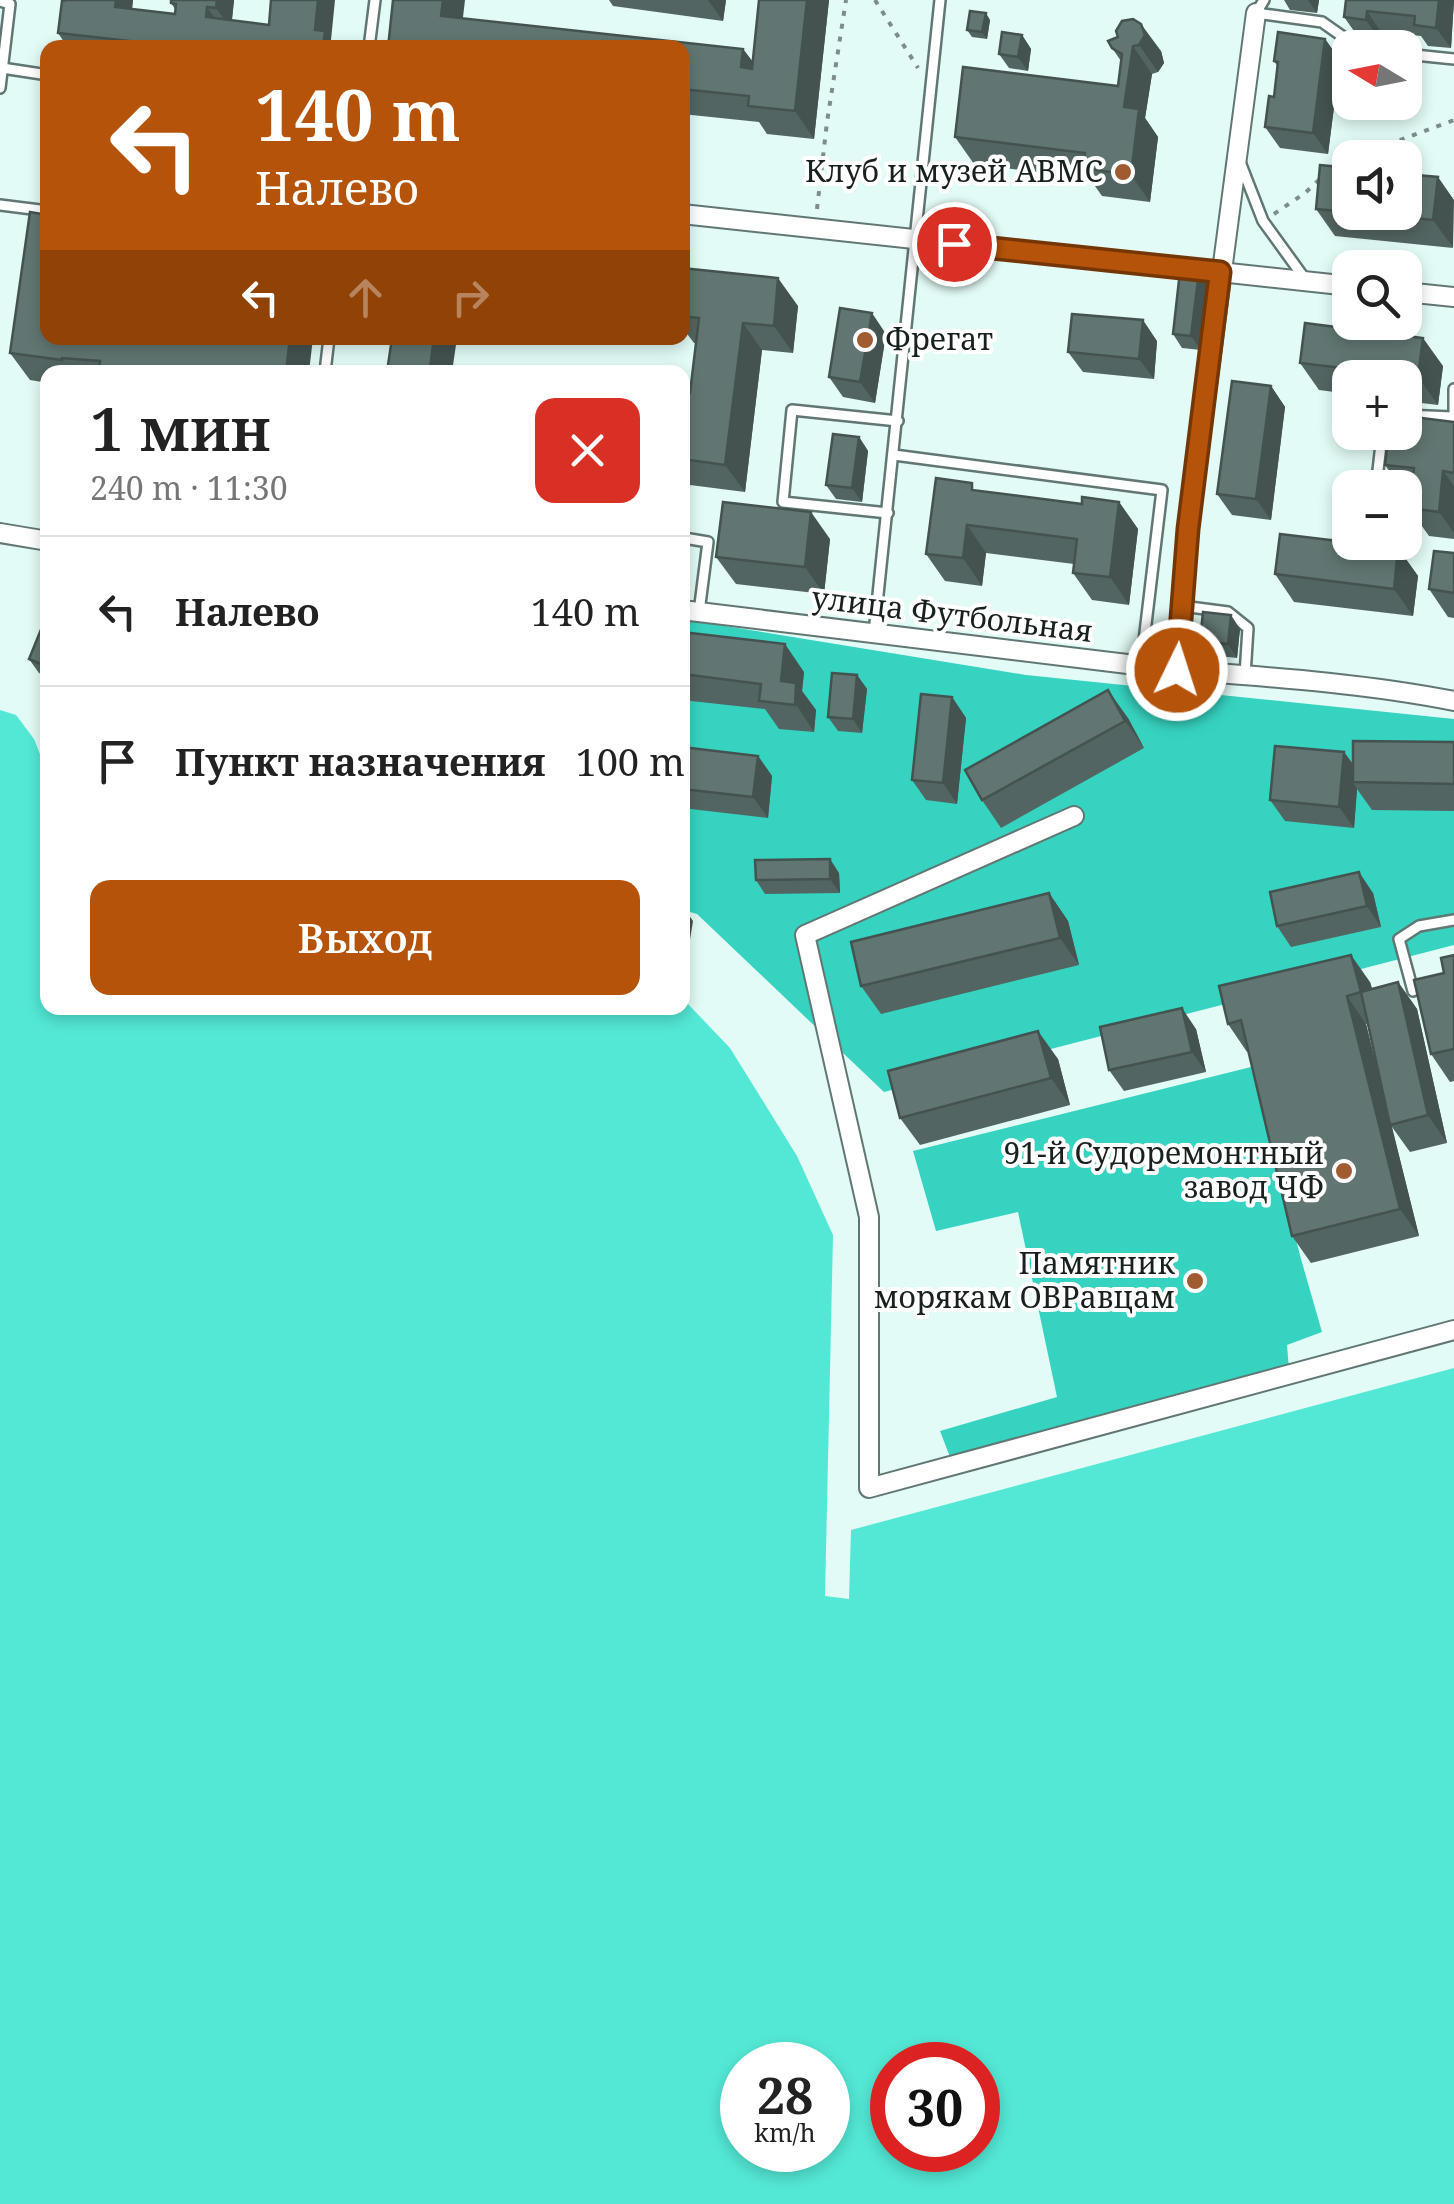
<!DOCTYPE html>
<html lang="ru">
<head>
<meta charset="utf-8">
<style>
	body { margin:0; font-family:"Noto Serif",serif; background:#f6f6f6; color:#222; height:100vh; display:flex; flex-direction:column; font-size:38px; white-space:nowrap }
	* { box-sizing:border-box; margin:0 }
	p { font-size:32px; color:#767676 }
	.icon { flex:none; width:55px; height:55px; fill:none; stroke:currentColor; stroke-width:2; stroke-linecap:round; stroke-linejoin:round }
	.map { position:relative; flex:1; overflow:hidden }
	.side { position:absolute; left:40px; top:365px; width:650px; height:650px; display:flex; flex-direction:column; background:#fff; border-radius:20px; box-shadow:0 5px 15px #0003 }
	.side>* { flex:none }
	.hud { position:absolute; left:40px; top:40px; width:650px; height:305px; border-radius:20px; box-shadow:0 5px 15px #0003; background:#b45309; color:#fff; overflow:hidden }
	.needle { width:65px; rotate:280deg }
	.fabs { position:absolute; left:1332px; top:30px; display:grid; gap:20px }
	.fabs a { display:grid; place-items:center; width:90px; height:90px; border-radius:20px; background:#fff; box-shadow:0 5px 15px #0003; font-size:50px }
	.speed { position:absolute; left:720px; top:2042px; display:flex; gap:20px; font-size:50px; font-weight:700; text-align:center }
	.speed>* { display:grid; place-content:center; width:130px; height:130px; border-radius:50%; background:#fff; box-shadow:0 5px 15px #0003; line-height:1 }
	.speed small { font-size:25px; font-weight:400 }
	.speed .limit { border:15px solid #d22; background:#fff; color:#111 }
	.pin { position:absolute; display:grid; place-items:center; width:85px; height:85px; color:#fff; margin:-42px; border:5px solid #fff; border-radius:50%; box-shadow:0 2px 10px #0007 }
	.me { position:absolute; width:110px; margin:-55px; rotate:4deg; stroke-linejoin:round; filter:drop-shadow(0 0 8px #0008) }
	.turn { display:flex; align-items:center; gap:35px; height:210px; padding:0 50px; font-size:45px }
	.turn .icon { width:130px; height:130px; stroke-width:2.5 }
	.turn b { display:block; font-size:70px; line-height:85px }
	.lanes { display:flex; align-items:center; height:95px; padding:0 50px; background:#0003; justify-content:center; gap:50px; direction:ltr }
	.lanes .off { opacity:.35 }
	.round { display:grid; place-items:center; flex:none; width:105px; height:105px; border-radius:20px; background:#f6f6f6 }
	.overview { display:flex; align-items:center; justify-content:space-between; height:170px; padding:0 50px }
	h1 { font-size:60px; font-weight:600; line-height:75px }
	.button { display:flex; gap:20px; margin-top:auto; padding:20px 50px }
	.button a { flex:1; height:115px; border-radius:20px; background:#b45309; color:#fff; font-size:40px; font-weight:600; line-height:115px; text-align:center }
	ul { padding:0; list-style:none }
	li { display:flex; align-items:center; gap:30px; height:150px; padding:0 50px; border-top:2px solid #e0e0e0 }
	li div { flex:1 }
	li b { display:block; font-size:38px }
	li em { font-style:normal }
	.map>svg:first-child { display:block }
	.forest { fill:#36d3c0 }
	.water { fill:#53e8d5; fill-rule:evenodd }
	.lines { fill:none; stroke-linecap:round; stroke-linejoin:round }
	.service-casing { stroke:#617773; stroke-width:14 }
	.minor-casing { stroke:#617773; stroke-width:22 }
	.path { stroke:#7c8d8a; stroke-width:4; stroke-dasharray:5 8; stroke-linecap:butt }
	.service { stroke:#fff; stroke-width:9 }
	.minor { stroke:#fff; stroke-width:18 }
	.wall { fill:#536562; fill-rule:evenodd }
	.shaded-wall { fill:#445350 }
	.building { fill:#617672; stroke:#445350; stroke-width:2.5 }
	.route-casing { stroke:#753606; stroke-width:25 }
	.route { stroke:#b45309; stroke-width:18 }
	.poi-dot { fill:#a05b30; stroke:#fff; stroke-width:4 }
	.labels { text-anchor:middle; stroke-width:8; stroke-linejoin:round; paint-order:stroke }
	.poi-label { font-size:30px; fill:#18211f; stroke:#fff; text-anchor:end }
	.street-label { font-size:30px; fill:#18211f; stroke:#fff }
</style>
</head>
<body>
<div class="map">
<svg width="1454" height="2204" viewBox="0 0 1454 2204">
	<rect width="100%" height="100%" fill="#e2fbf6"/>
	<g class="forest">
		<path d="M682 619 1026 675 1454 719V945L884 1092 697 914 683 910Z"/>
		<path d="M1251 1067 1301 1259 1322 1332 1287 1345 1289 1370 950 1457 940 1431 1057 1397 1018 1212 936 1231 913 1151Z"/>
	</g>
	<path class="water" d="M0 710 16 715 34 739 47 772 48 1008H682L683 1001 687 1003 730 1048 797 1156 833 1235 825 1596 849 1599 851 1530 1454 1368V2204H0ZM828 2065V2150H742V2065ZM978 2065V2150H892V2065Z"/>
	<g class="lines">
		<g class="service-casing">
			<g id="service">
				<path d="M1264 0 1256 13 1322 22 1359 48"/>
				<path d="M0 1 10 4 0 88"/>
				<path d="M369 48 375 0"/>
				<path d="M1405 54 1454 59"/>
				<path d="M2 68 48 75"/>
				<path d="M1240 162 1263 221 1305 279"/>
				<path d="M0 205 48 211"/>
				<path d="M325 372 329 338"/>
				<path d="M1454 389V417"/>
				<path d="M1405 415 1452 417"/>
				<path d="M894 455 1162 490 1141 666"/>
				<path d="M1376 488 1381 444 1390 432"/>
				<path d="M888 513 783 502 792 410 898 421"/>
				<path d="M1405 534 1408 539"/>
				<path d="M684 538 708 542 699 612"/>
				<path d="M1182 606 1228 612 1248 628 1245 675"/>
				<path d="M874 633 940 0"/>
				<path d="M1413 991 1399 939 1419 926 1454 920"/>
			</g>
		</g>
		<g class="minor-casing">
			<g id="minor">
				<path d="M682 214 1350 286"/>
				<path d="M1405 292 1454 297"/>
				<path d="M0 533 48 541"/>
				<path d="M682 610 1177 670C1269 677 1363 683 1454 701"/>
				<path d="M1177 670 1188 529 1256 13"/>
				<path d="M1074 816 805 935 869 1217V1488L1454 1330"/>
			</g>
		</g>
		<g class="path">
			<path d="M875 0 918 68"/>
			<path d="M1351 158 1454 120"/>
			<path d="M1332 167 1350 158"/>
			<path d="M817 209 827 122 846 0"/>
			<path d="M1274 214 1305 193 1322 177"/>
		</g>
		<use href="#service" class="service"/>
		<use href="#minor" class="minor"/>
	</g>
	<g class="wall">
		<path d="M67 0H133L132 9 175 14V9L171 3 234 0 232 20 331 40 336 48H68L58 33Z"/>
		<path d="M609 0H726L723 21 613 6Z"/>
		<path d="M759 0H829L814 139 767 134 759 122 682 114V48L463 18 743 49 753 62Z"/>
		<path d="M1284 0H1319L1317 13 1290 10Z"/>
		<path d="M1346 0H1454L1451 48 1428 46 1421 36 1381 32 1380 40 1359 38 1344 17Z"/>
		<path d="M990 20 987 39 972 37 967 30Z"/>
		<path d="M1022 35 1031 49 1028 71 1009 68 999 54Z"/>
		<path d="M1118 37 1161 51 1164 63 1158 72 1152 74 1145 118 1158 137 1150 202 1102 196 1090 179 974 164 955 137 1118 86 1121 61 1112 48Z"/>
		<path d="M1325 39 1340 60 1328 154 1280 148 1265 127 1274 97 1278 67 1274 61Z"/>
		<path d="M1405 174 1453 248 1335 236 1316 209Z"/>
		<path d="M1200 264 1209 278 1201 350 1182 348 1173 334Z"/>
		<path d="M682 268 798 306 793 353 762 350 745 492 682 484V393H690L696 343H694L682 327Z"/>
		<path d="M886 334 875 403 843 397 829 377Z"/>
		<path d="M48 338 225 339 309 372H48V383L30 380 10 353Z"/>
		<path d="M1157 341 1154 379 1083 372 1068 352Z"/>
		<path d="M1300 363 1443 366 1438 405 1405 401V378H1350V394L1319 390Z"/>
		<path d="M1271 386 1285 407 1271 520 1232 515 1217 494Z"/>
		<path d="M1454 422V539L1429 536 1409 508 1411 493 1405 492V488H1401L1385 465Z"/>
		<path d="M859 437 868 451 862 502 836 499 826 485Z"/>
		<path d="M978 491 1082 504 1119 502 1138 529 1129 605 1092 600 1073 573 1074 564 986 553 982 586 945 581 926 554Z"/>
		<path d="M830 539 824 594 736 584 716 557Z"/>
		<path d="M1398 548 1418 576 1413 616 1294 602 1275 574Z"/>
		<path d="M1454 553V618L1448 617 1429 589Z"/>
		<path d="M48 629V677L39 673 29 659Z"/>
		<path d="M1240 629 1237 658 1209 655 1200 641Z"/>
		<path d="M682 632 804 672 802 691 816 710 814 732 779 729 765 709 682 700Z"/>
		<path d="M857 675 867 689 862 733 838 731 828 717Z"/>
		<path d="M952 697 966 718 957 804 926 800 912 780Z"/>
		<path d="M1128 718 1144 748 1001 828 982 800Z"/>
		<path d="M1454 742V811L1372 810 1357 789 1354 828 1285 821 1270 800 1344 752 1353 764Z"/>
		<path d="M682 747 758 756 772 776 768 818 682 808Z"/>
		<path d="M839 873 840 893 765 894 756 880Z"/>
		<path d="M1049 893 1068 921 1079 965 881 1014 861 986Z"/>
		<path d="M1373 893 1381 927 1291 947 1277 926Z"/>
		<path d="M1454 955V1081L1450 1082 1431 1054 1444 973Z"/>
		<path d="M1370 982 1372 989 1398 982 1417 1009 1447 1143 1410 1152 1392 1127 1419 1236 1311 1263 1292 1236 1249 1051 1247 1052 1228 1024ZM1368 1023 1384 1098 1366 1024Z"/>
		<path d="M1196 1029 1206 1072 1124 1091 1109 1070Z"/>
		<path d="M1058 1059 1070 1105 920 1145 900 1118Z"/>
	</g>
	<g class="shaded-wall">
		<path d="M116 0H133L130 27 115 7Z"/>
		<path d="M217 0H234L231 28 216 8Z"/>
		<path d="M318 0H335L331 40 336 48H323L315 30Z"/>
		<path d="M443 0H465L460 43 441 16Z"/>
		<path d="M708 0H726L723 21Z"/>
		<path d="M807 0H829L814 139 795 111Z"/>
		<path d="M1308 0H1319L1317 13Z"/>
		<path d="M1439 0H1454L1451 48 1436 28Z"/>
		<path d="M207 7 221 27 206 17Z"/>
		<path d="M1367 11 1381 32 1380 40 1366 20Z"/>
		<path d="M986 13 990 20 987 39 982 32Z"/>
		<path d="M1141 24 1161 51 1164 63 1158 72 1139 45Z"/>
		<path d="M1022 35 1031 49 1028 71 1018 57Z"/>
		<path d="M1325 39 1340 60 1328 154 1313 133Z"/>
		<path d="M1133 46 1152 74 1145 118 1158 137 1150 202 1131 175 1124 107Z"/>
		<path d="M743 49 763 76 741 67Z"/>
		<path d="M1438 177 1454 200 1453 248 1433 220Z"/>
		<path d="M1200 264 1209 278 1201 350 1191 336Z"/>
		<path d="M778 278 798 306 793 353 774 326Z"/>
		<path d="M872 313 886 334 875 403 860 382Z"/>
		<path d="M1143 320 1157 341 1154 379 1139 359Z"/>
		<path d="M743 323 762 350 745 492 725 465Z"/>
		<path d="M290 338H313L309 372H286Z"/>
		<path d="M434 338H457L452 372 430 368Z"/>
		<path d="M1423 338 1443 366 1438 405 1418 377Z"/>
		<path d="M1271 386 1285 407 1271 520 1256 499Z"/>
		<path d="M859 437 868 451 862 502 852 488Z"/>
		<path d="M1443 471 1454 486V533L1439 512Z"/>
		<path d="M1119 502 1138 529 1129 605 1110 577Z"/>
		<path d="M811 512 830 539 824 594 805 567Z"/>
		<path d="M967 525 986 553 982 586 963 558Z"/>
		<path d="M1398 548 1418 576 1413 616 1394 589Z"/>
		<path d="M1231 615 1240 629 1237 658 1228 644Z"/>
		<path d="M785 644 804 672 802 691 816 710 814 732 781 681Z"/>
		<path d="M857 675 867 689 862 733 853 719Z"/>
		<path d="M1108 690 1128 718 1144 748 1125 721Z"/>
		<path d="M952 697 966 718 957 804 943 783Z"/>
		<path d="M1344 752 1359 773 1353 782 1357 789 1354 828 1339 807Z"/>
		<path d="M758 756 772 776 768 818 753 797Z"/>
		<path d="M830 859 839 873 840 893 830 879Z"/>
		<path d="M1359 872 1373 893 1381 927 1367 906Z"/>
		<path d="M1049 893 1068 921 1079 965 1060 938Z"/>
		<path d="M682 906 693 921 687 958 682 951Z"/>
		<path d="M1351 955 1370 982 1381 1019 1361 992Z"/>
		<path d="M1398 982 1417 1009 1447 1143 1428 1115Z"/>
		<path d="M1347 996 1366 1024 1419 1236 1400 1209Z"/>
		<path d="M1182 1008 1196 1029 1206 1072 1192 1052Z"/>
		<path d="M1038 1031 1058 1059 1070 1105 1051 1078Z"/>
	</g>
	<g class="building">
		<path d="M67 0H116L115 7 175 14 176 4 171 3V0H217L216 8 207 7 206 17 269 25 271 0H318L315 30 325 31 323 48H139V42L58 33 62 1Z"/>
		<path d="M393 0H443L441 16 743 49 741 67 752 69 759 0H807L795 111 748 106 749 96 682 89V48H388Z"/>
		<path d="M1346 0H1439L1436 28 1414 25 1415 16 1367 11 1366 20 1344 17Z"/>
		<path d="M970 11 986 13 982 32 967 30Z"/>
		<path d="M1133 19 1141 24 1145 35 1139 45 1133 46 1124 107 1139 109 1131 175 1083 168 1085 153 955 137 963 67 1118 86 1122 54 1112 48 1108 41 1118 37 1116 31 1122 21Z"/>
		<path d="M1002 32 1022 35 1018 57 999 54Z"/>
		<path d="M1278 32 1325 39 1313 133 1265 127 1269 96 1274 97 1278 62 1274 61Z"/>
		<path d="M1320 165 1350 168V212L1316 209Z"/>
		<path d="M1405 174 1438 177 1433 220 1353 212H1405Z"/>
		<path d="M30 212 48 215V338H208L236 341 237 338H290L286 372H216L198 370V372H99L100 361 62 358V360L10 353Z"/>
		<path d="M1181 262 1200 264 1191 336 1173 334Z"/>
		<path d="M682 268 778 278 774 326 743 323 725 465 682 459V393H690L699 318 682 316Z"/>
		<path d="M840 308 872 313 860 382 829 377Z"/>
		<path d="M1072 314 1143 320 1139 359 1068 352Z"/>
		<path d="M1305 323 1423 338 1418 377 1300 363Z"/>
		<path d="M392 338H434L430 368 478 372H387Z"/>
		<path d="M61 369 87 372H61Z"/>
		<path d="M1232 381 1271 386 1256 499 1217 494Z"/>
		<path d="M1405 416 1454 422V473L1443 471 1439 512 1409 508 1414 468 1385 465 1389 432H1405Z"/>
		<path d="M833 434 859 437 852 488 826 485Z"/>
		<path d="M936 478 972 483V490L1082 504V497L1119 502 1110 577 1073 573 1077 539 967 525 963 558 926 554Z"/>
		<path d="M723 502 811 512 805 567 716 557Z"/>
		<path d="M1280 534 1398 548 1394 589 1275 574Z"/>
		<path d="M1434 551 1454 553V593L1429 589Z"/>
		<path d="M1203 612 1231 615 1228 644 1200 641Z"/>
		<path d="M42 627 48 629V667L29 659Z"/>
		<path d="M682 632 785 644 781 681 796 683 795 705 759 701 761 684 682 674Z"/>
		<path d="M832 673 857 675 853 719 828 717Z"/>
		<path d="M1108 690 1125 721 982 800 965 770Z"/>
		<path d="M921 694 952 697 943 783 912 780Z"/>
		<path d="M1353 741 1454 742V784L1353 782Z"/>
		<path d="M1275 746 1344 752 1339 807 1270 800Z"/>
		<path d="M682 747 758 756 753 797 682 789Z"/>
		<path d="M830 859V879L756 880 755 860Z"/>
		<path d="M1359 872 1367 906 1277 926 1270 892Z"/>
		<path d="M1049 893 1060 938 861 986 851 942Z"/>
		<path d="M1351 955 1361 992 1347 996 1400 1209 1292 1236 1241 1020 1228 1024 1219 986Z"/>
		<path d="M1454 955V1049L1431 1054 1414 980 1444 973 1441 958Z"/>
		<path d="M1398 982 1428 1115 1390 1125 1361 992Z"/>
		<path d="M1182 1008 1192 1052 1109 1070 1100 1027Z"/>
		<path d="M1038 1031 1051 1078 900 1118 888 1071Z"/>
	</g>
	<g class="lines">
		<g class="route-casing">
			<path id="route" d="M954 244 1220 272 1188 529 1177 670"/>
		</g>
		<use href="#route" class="route"/>
	</g>
	<g class="poi-dot">
		<circle cx="1123" cy="172" r="10"/>
		<circle cx="865" cy="340" r="10"/>
		<circle cx="1344" cy="1171" r="10"/>
		<circle cx="1195" cy="1281" r="10"/>
	</g>
	<g class="labels">
		<g class="poi-label">
			<text x="1103" y="182">Клуб и музей АВМС</text>
			<text x="885" y="350" text-anchor="start">Фрегат</text>
			<text x="1324" y="1164">91-й Судоремонтный<tspan x="1324" dy="34">завод ЧФ</tspan></text>
			<text x="1175" y="1274">Памятник<tspan x="1175" dy="34">морякам ОВРавцам</tspan></text>
		</g>
		<g class="street-label">
			<text transform="translate(952 615) rotate(7)" y="10">улица Футбольная</text>
		</g>
	</g>
</svg>
<div class="fabs">
<a><svg class="needle" viewBox="-14 -14 28 28"><path d="M0-13l5 13h-10z" fill="#e53935"/><path d="M0 13l5-13h-10z" fill="#767676"/></svg></a>
<a><svg class="icon" aria-label="sound" viewBox="0 0 24 24"><path d="M4 9h4l5-4v14l-5-4H4zM17 9q2 3 0 6"/></svg></a>
<a><svg class="icon" aria-label="search" viewBox="0 0 24 24"><circle cx="10" cy="10" r="6"/><path d="M15 15l6 6"/></svg></a>
<a>+</a>
<a>−</a>
</div>
<div class="speed"><div>28<small>km/h</small></div><div class="limit">30</div></div>
<div class="pin" style="left:954px;top:244px;background:#d93025"><svg class="icon" aria-label="arrive" viewBox="0 0 24 24"><path d="M6 21V4h12l-3 4 3 4H6"/></svg></div>
<svg class="me" style="left:1177px;top:670px" viewBox="-20 -20 40 40"><circle r="17" fill="#b45309" stroke="#fff" stroke-width="3"/><path d="M0-11L8 9 0 5-8 9z" fill="#fff"/></svg>
<div class="hud">
<div class="turn"><svg class="icon" aria-label="left" viewBox="0 0 24 24"><path d="M17 20v-9H6M10 6l-5 5 5 5"/></svg><div><b>140 m</b>Налево</div></div>
<div class="lanes"><svg class="icon" aria-label="left" viewBox="0 0 24 24"><path d="M17 20v-9H6M10 6l-5 5 5 5"/></svg><svg class="icon off" aria-label="ahead" viewBox="0 0 24 24"><path d="M12 20V5M6 11l6-6 6 6"/></svg><svg class="icon off" aria-label="right" viewBox="0 0 24 24"><path d="M7 20v-9h11M14 6l5 5-5 5"/></svg></div>
</div>
<section class="side">
<div class="overview"><div><h1>1 мин</h1><p>240 m · 11:30</p></div><a class="round" style="background:#d93025;color:#fff"><svg class="icon" aria-label="close" viewBox="0 0 24 24"><path d="M6 6l12 12M18 6L6 18"/></svg></a></div>
<ul>
<li><svg class="icon" aria-label="left" viewBox="0 0 24 24"><path d="M17 20v-9H6M10 6l-5 5 5 5"/></svg><div><b>Налево</b></div><em>140 m</em></li>
<li><svg class="icon" aria-label="arrive" viewBox="0 0 24 24"><path d="M6 21V4h12l-3 4 3 4H6"/></svg><div><b>Пункт назначения</b></div><em>100 m</em></li>
</ul>
<div class="button"><a>Выход</a></div>
</section>
</div>
</body>
</html>
